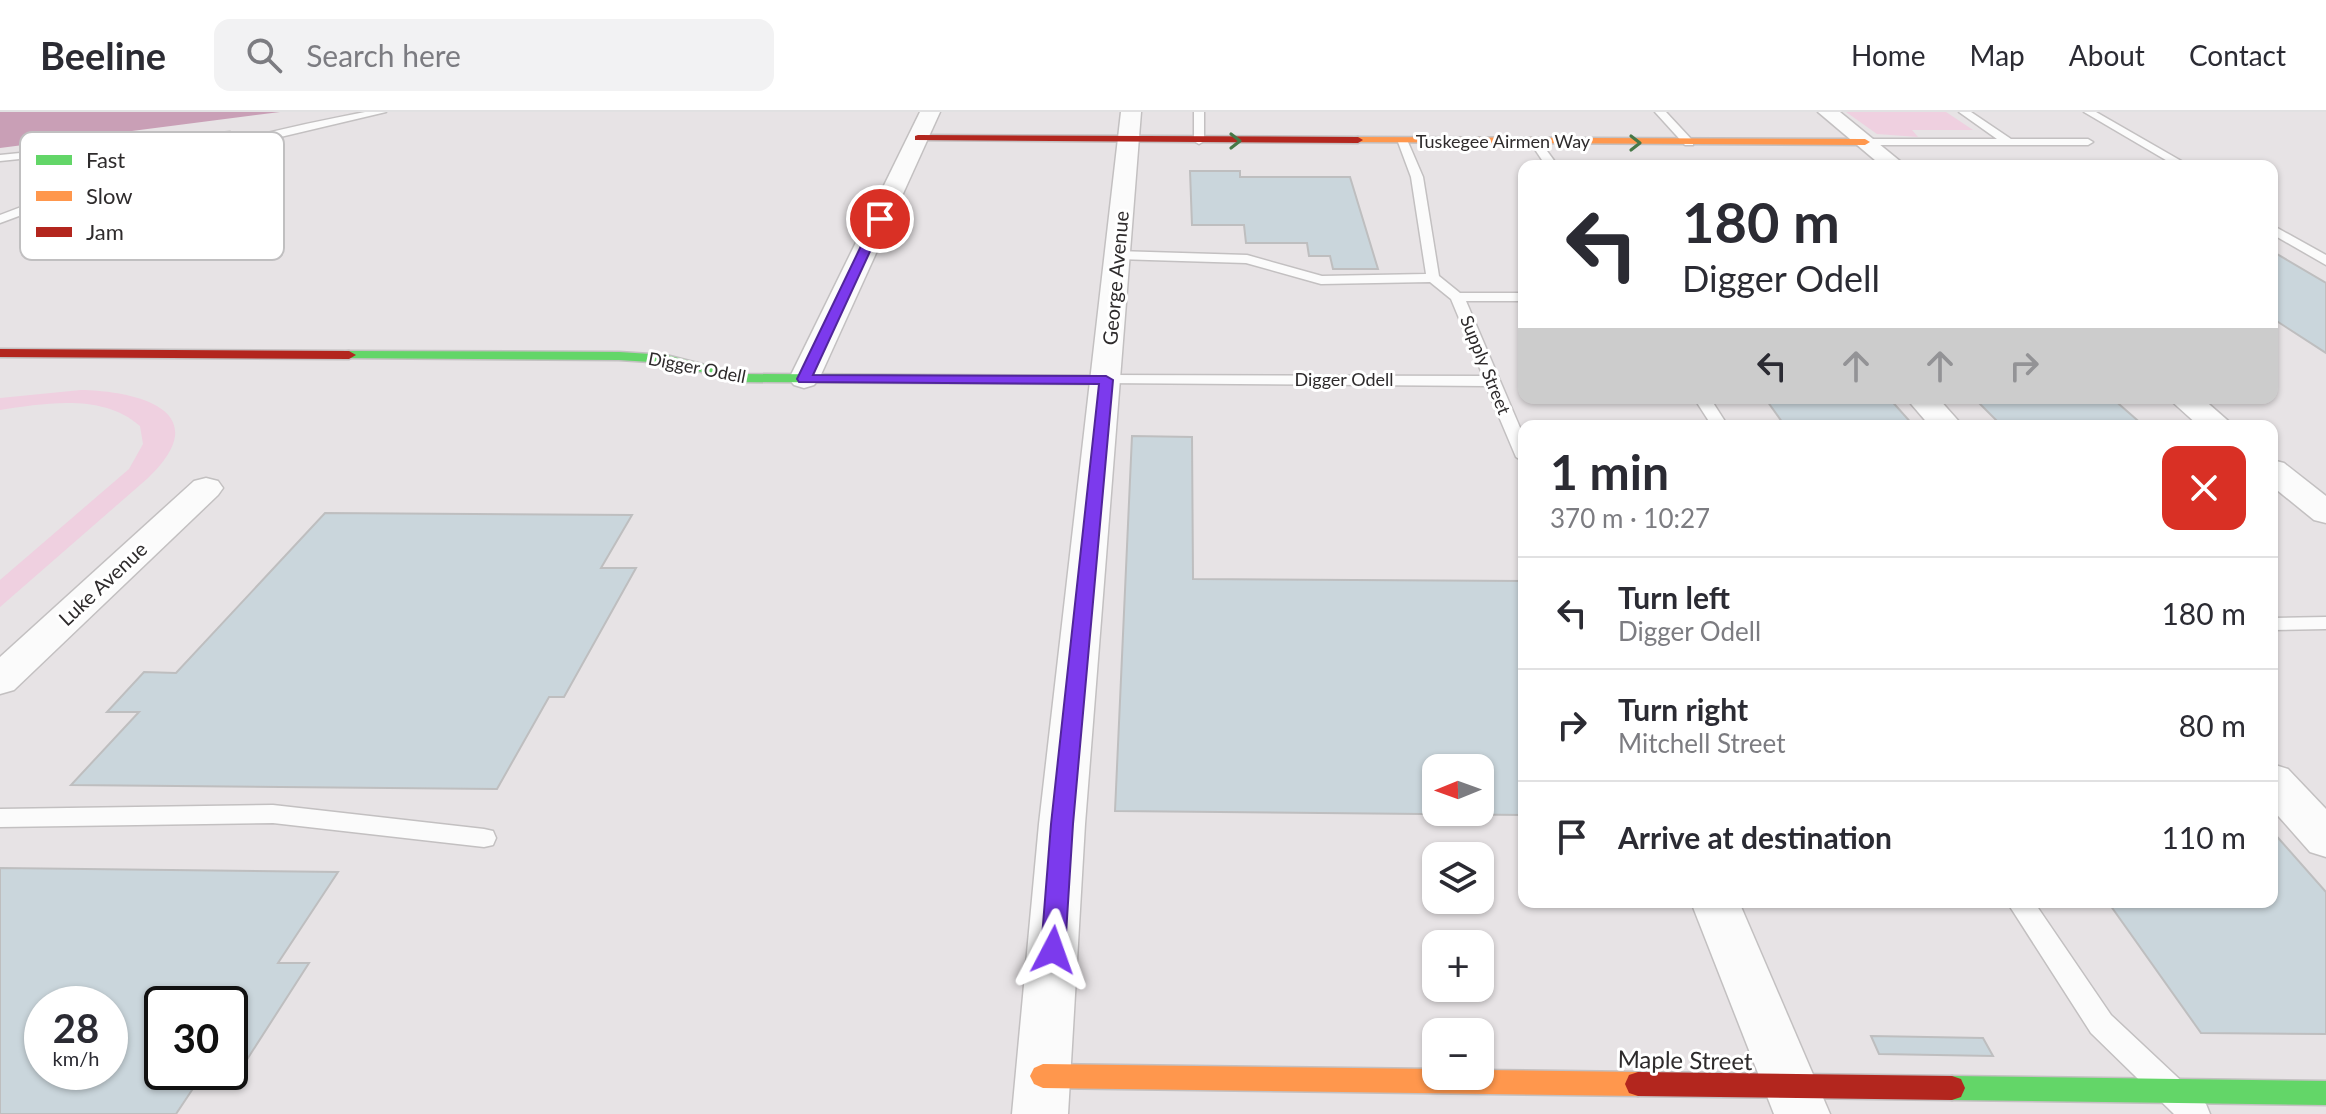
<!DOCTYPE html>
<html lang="en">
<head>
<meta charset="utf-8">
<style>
	body { margin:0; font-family:Lato,sans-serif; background:#f2f2f3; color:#2b2b33; height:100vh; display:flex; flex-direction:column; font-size:30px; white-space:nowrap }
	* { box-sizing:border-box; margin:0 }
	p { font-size:26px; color:#7c7c81 }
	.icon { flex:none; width:44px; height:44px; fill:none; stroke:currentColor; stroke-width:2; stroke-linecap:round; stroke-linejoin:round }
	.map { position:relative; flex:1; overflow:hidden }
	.side { position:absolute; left:1518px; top:308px; width:760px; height:488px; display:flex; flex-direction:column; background:#fff; border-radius:16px; box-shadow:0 2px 6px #0004 }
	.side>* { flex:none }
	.banner { position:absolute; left:1518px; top:48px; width:760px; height:244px; border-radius:16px; box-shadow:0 2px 6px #0004; background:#fff; color:#2b2b33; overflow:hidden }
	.needle { width:52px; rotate:269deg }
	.buttons { position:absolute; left:1422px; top:642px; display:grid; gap:16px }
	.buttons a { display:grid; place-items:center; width:72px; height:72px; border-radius:16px; background:#fff; box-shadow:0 2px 6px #0004; font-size:40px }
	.speed { position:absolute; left:24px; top:874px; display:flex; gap:16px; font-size:40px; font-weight:700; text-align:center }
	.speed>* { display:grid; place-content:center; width:104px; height:104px; border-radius:50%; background:#fff; box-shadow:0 2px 6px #0004; line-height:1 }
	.speed small { font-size:20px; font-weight:400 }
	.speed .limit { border:4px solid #111; border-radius:12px; background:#fff; color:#111 }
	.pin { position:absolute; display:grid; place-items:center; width:68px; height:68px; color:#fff; margin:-34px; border:4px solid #fff; border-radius:50%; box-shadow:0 2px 8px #0007 }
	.me { position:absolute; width:88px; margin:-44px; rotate:4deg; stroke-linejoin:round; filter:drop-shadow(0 0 6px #0008) }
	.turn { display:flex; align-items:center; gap:28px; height:168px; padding:0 32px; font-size:36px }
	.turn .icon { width:104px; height:104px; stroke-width:2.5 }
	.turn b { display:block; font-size:56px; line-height:68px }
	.lanes { display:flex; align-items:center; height:76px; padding:0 32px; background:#0003; justify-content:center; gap:40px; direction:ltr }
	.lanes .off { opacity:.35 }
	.round { display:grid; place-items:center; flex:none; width:84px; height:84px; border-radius:16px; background:#f2f2f3 }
	.overview { display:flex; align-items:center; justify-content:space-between; height:136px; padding:0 32px }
	h1 { font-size:48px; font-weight:700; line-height:60px }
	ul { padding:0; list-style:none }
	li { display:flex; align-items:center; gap:24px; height:112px; padding:0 32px; border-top:2px solid #e1e1e2 }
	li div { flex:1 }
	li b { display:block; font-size:30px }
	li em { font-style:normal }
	header { display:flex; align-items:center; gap:48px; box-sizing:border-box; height:112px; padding:0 40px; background:#fff; border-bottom:2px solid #e1e1e2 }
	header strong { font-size:38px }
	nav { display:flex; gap:44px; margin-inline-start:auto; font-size:28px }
	.search { width:560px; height:72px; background:#f2f2f3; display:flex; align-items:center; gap:20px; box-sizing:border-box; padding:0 28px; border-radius:16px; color:#7c7c81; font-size:30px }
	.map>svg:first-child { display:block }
	.green { fill:#efd0e0 }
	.water { fill:#c99fb6 }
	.building { fill:#cad6dc; stroke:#bebebf; stroke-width:2; fill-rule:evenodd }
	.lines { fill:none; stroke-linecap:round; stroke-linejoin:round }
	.lane-casing { stroke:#c3c0c1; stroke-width:3 }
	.street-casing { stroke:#c3c0c1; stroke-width:3 }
	.fast-casing { stroke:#c3c0c1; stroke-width:3 }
	.slow-casing { stroke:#c3c0c1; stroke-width:3 }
	.jam-casing { stroke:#c3c0c1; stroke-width:3 }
	.lane { fill:#fbfbfb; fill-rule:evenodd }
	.street { fill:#fbfbfb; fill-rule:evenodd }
	.fast { fill:#63d668; fill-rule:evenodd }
	.slow { fill:#ff974d; fill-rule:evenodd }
	.jam { fill:#b3261e; fill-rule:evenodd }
	.oneway { stroke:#467847 }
	.route { fill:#7c3aed; stroke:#51269a; stroke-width:2 }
	.labels { text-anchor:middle; stroke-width:6; stroke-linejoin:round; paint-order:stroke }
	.far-street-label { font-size:18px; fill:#2e2b2c; stroke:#fff }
	.street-label { font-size:20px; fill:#2e2b2c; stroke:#fff }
	.near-street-label { font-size:24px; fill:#2e2b2c; stroke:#fff }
	.key { fill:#fff; stroke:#c0bfc0; stroke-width:2 }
	.key-label { font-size:22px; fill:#2e2b2c }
</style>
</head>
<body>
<header>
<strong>Beeline</strong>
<div class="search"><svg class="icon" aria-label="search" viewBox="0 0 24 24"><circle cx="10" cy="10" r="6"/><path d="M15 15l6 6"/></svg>Search here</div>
<nav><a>Home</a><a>Map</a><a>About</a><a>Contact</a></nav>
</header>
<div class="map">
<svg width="2326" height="1002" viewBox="0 0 2326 1002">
	<rect width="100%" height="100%" fill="#e7e3e5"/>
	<g class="green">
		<path d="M1846 0H1946L1973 18H1912L1918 25 1877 22Z"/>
		<path d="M81 278C140 279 217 300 148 366L0 495V468L129 357 143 332 140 314C103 281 45 291 0 298V286Z"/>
	</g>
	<path class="water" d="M0 0H280L0 36Z"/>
	<g class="building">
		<path d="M1190 59H1240V65H1350L1378 157H1333L1330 144H1309L1307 131H1246L1244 113H1192Z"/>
		<path d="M2272 139 2326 171V241L2272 206Z"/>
		<path d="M1765 286H1889L1914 314H1785Z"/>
		<path d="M1974 286H2112L2144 314H2002Z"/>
		<path d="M1132 324 1192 325 1193 467 1524 469V703L1115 699ZM1436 656H1480V700H1436Z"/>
		<path d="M325 401 632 403 601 456H636L564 585H549L497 677 71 673 139 600H107L144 560 176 561Z"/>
		<path d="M2272 719 2326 780V922L2201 921 2108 790H2272Z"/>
		<path d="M0 756 338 760 278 851H309L230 974V892H162V960H204L176 1002H0ZM42 892H110V960H42Z"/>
		<path d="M1871 924 1983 926 1993 944 1879 942Z"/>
	</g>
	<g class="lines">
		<g class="lane-casing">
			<g id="lane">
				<path d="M365 0H386L192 46 97 75 0 111V103C119 57 240 24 365 0Z"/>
				<path d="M1194 0H1204V29L1199 32 1194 29Z"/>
				<path d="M1655 0H1666L1693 29V33H1685Z"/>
				<path d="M1959 0H1971L2011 27H2088L2093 30 2088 33H1865L1860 30 1865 27H1997Z"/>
				<path d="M2084 0H2096L2190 54H2176Z"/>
				<path d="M230 20 235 23 234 25 0 49V43Z"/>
				<path d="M1403 27 1408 30 1423 65 1439 164 1460 181H1524V189H1466L1524 325V350L1516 345 1486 274 1101 271V265L1106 263 1483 264 1451 187 1430 170 1321 172 1246 151 1117 147 1110 143 1117 139 1247 143 1322 164 1426 162 1411 65 1398 30Z"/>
				<path d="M1531 28H1539L1558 54H1546L1530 30Z"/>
				<path d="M2272 113 2326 143V153L2272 122Z"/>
				<path d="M1694 286H1710L1728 314H1712Z"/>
				<path d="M2326 505V517L2272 518V506Z"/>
				<path d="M273 693 484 717 493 719 496 726 493 733 484 735 273 711 0 715V697Z"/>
				<path d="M2007 790H2034L2111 903 2206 992 2210 1002H2174L2091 921Z"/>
			</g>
		</g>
		<g class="street-casing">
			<g id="street">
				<path d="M920 0H940L819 267 814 273 804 276 794 273 789 267Z"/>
				<path d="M1121 0H1141L1085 712 1068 1002H1012L1039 712Z"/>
				<path d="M1818 0H1840L1906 54H1882Z"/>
				<path d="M1906 286H1938L1963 314H1930Z"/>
				<path d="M2168 286H2202L2234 314H2199Z"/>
				<path d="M2272 348 2284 351 2326 384V411L2314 408 2272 374Z"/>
				<path d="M206 366 218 369 223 376 218 383 14 578 0 582V545L194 369Z"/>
				<path d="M2272 652 2288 657 2326 697V745L2310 740 2272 697Z"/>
				<path d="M1691 790H1739L1830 1002H1774Z"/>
			</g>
		</g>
		<g class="fast-casing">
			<g id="fast">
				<path d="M349 239 619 240 666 243 741 262 1106 264 1113 268 1106 272 741 270 666 251 619 248 344 246V240Z"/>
				<path d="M1952 964 2326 969V993L1952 988 1943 985 1939 976 1943 967Z"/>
			</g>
		</g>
		<g class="slow-casing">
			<g id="slow">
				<path d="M1358 25 1865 27 1870 30 1865 33 1355 30V26Z"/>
				<path d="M1043 952 1436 957V964H1480V958L1638 960 1647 963 1651 972 1647 981 1638 984 1043 976 1034 972 1030 964 1034 956Z"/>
			</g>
		</g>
		<g class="jam-casing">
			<g id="jam">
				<path d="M918 23 1358 25 1363 28 1358 31 915 28V24Z"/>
				<path d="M0 237 349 239 356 243 349 247 0 245Z"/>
				<path d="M1638 960 1952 964 1961 967 1965 976 1961 985 1952 988 1638 984 1629 981 1625 972 1629 963Z"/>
			</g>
		</g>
		<use href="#lane" class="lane"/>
		<use href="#street" class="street"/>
		<use href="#fast" class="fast"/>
		<use href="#slow" class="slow"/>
		<use href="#jam" class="jam"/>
	</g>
	<defs><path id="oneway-chevron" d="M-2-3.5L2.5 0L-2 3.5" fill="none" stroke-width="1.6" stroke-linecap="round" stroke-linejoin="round" transform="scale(2)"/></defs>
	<g class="oneway">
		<use href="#oneway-chevron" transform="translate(1235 29)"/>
		<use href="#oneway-chevron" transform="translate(1635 31)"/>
	</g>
	<path class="route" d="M880 103 885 107 813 263 1106 264 1113 268 1073 712 1065 838 1061 845 1053 848 1044 845 1041 838 1051 712 1099 272 799 270 797 267 874 107Z"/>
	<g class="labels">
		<g class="far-street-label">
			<text x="1503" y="36">Tuskegee Airmen Way</text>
			<text transform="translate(1485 253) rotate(68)" y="6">Supply Street</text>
			<text transform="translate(697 256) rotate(11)" y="6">Digger Odell</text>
			<text x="1344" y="274">Digger Odell</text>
		</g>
		<g class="street-label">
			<text transform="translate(1116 166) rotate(-85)" y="7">George Avenue</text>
			<text transform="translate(103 472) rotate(-43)" y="7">Luke Avenue</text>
		</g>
		<g class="near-street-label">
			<text transform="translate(1685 949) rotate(1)" y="8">Maple Street</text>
		</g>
	</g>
	<rect x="20" y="20" width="264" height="128" rx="12" class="key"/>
	<rect x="36" y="43" width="36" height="10" fill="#63d668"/>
	<rect x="36" y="79" width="36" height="10" fill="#ff974d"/>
	<rect x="36" y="115" width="36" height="10" fill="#b3261e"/>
	<g class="key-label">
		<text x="86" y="56">Fast</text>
		<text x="86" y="92">Slow</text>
		<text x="86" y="128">Jam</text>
	</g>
</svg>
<div class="buttons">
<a><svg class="needle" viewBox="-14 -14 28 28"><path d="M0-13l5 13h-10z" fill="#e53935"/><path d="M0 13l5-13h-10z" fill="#7c7c81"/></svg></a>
<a><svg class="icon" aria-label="layers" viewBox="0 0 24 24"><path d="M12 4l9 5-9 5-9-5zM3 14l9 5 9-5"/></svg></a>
<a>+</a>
<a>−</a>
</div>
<div class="speed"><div>28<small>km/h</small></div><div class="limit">30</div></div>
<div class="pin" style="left:880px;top:107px;background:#d93025"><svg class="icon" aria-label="arrive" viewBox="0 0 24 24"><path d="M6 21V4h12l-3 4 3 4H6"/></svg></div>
<svg class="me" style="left:1053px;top:838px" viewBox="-20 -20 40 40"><path d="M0-17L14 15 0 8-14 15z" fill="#7c3aed" stroke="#fff" stroke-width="4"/></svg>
<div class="banner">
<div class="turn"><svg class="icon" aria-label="left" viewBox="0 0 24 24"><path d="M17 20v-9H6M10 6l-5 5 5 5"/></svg><div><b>180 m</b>Digger Odell</div></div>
<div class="lanes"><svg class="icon" aria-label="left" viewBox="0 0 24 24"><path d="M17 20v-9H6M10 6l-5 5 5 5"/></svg><svg class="icon off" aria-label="ahead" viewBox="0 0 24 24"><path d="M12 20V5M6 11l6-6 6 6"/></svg><svg class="icon off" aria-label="ahead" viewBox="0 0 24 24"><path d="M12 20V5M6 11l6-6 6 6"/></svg><svg class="icon off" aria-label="right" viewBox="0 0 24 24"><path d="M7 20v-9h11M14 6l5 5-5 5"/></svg></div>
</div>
<section class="side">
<div class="overview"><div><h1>1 min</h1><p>370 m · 10:27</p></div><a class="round" style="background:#d93025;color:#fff"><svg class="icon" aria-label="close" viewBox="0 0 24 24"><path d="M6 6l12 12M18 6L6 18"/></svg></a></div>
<ul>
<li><svg class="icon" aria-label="left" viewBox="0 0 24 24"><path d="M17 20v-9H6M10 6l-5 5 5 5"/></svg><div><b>Turn left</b><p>Digger Odell</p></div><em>180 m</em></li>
<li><svg class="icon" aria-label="right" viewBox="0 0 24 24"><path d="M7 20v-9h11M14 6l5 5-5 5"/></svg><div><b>Turn right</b><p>Mitchell Street</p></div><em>80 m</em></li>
<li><svg class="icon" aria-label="arrive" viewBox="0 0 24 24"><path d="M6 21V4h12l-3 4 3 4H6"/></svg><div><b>Arrive at destination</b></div><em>110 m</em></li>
</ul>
</section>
</div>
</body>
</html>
